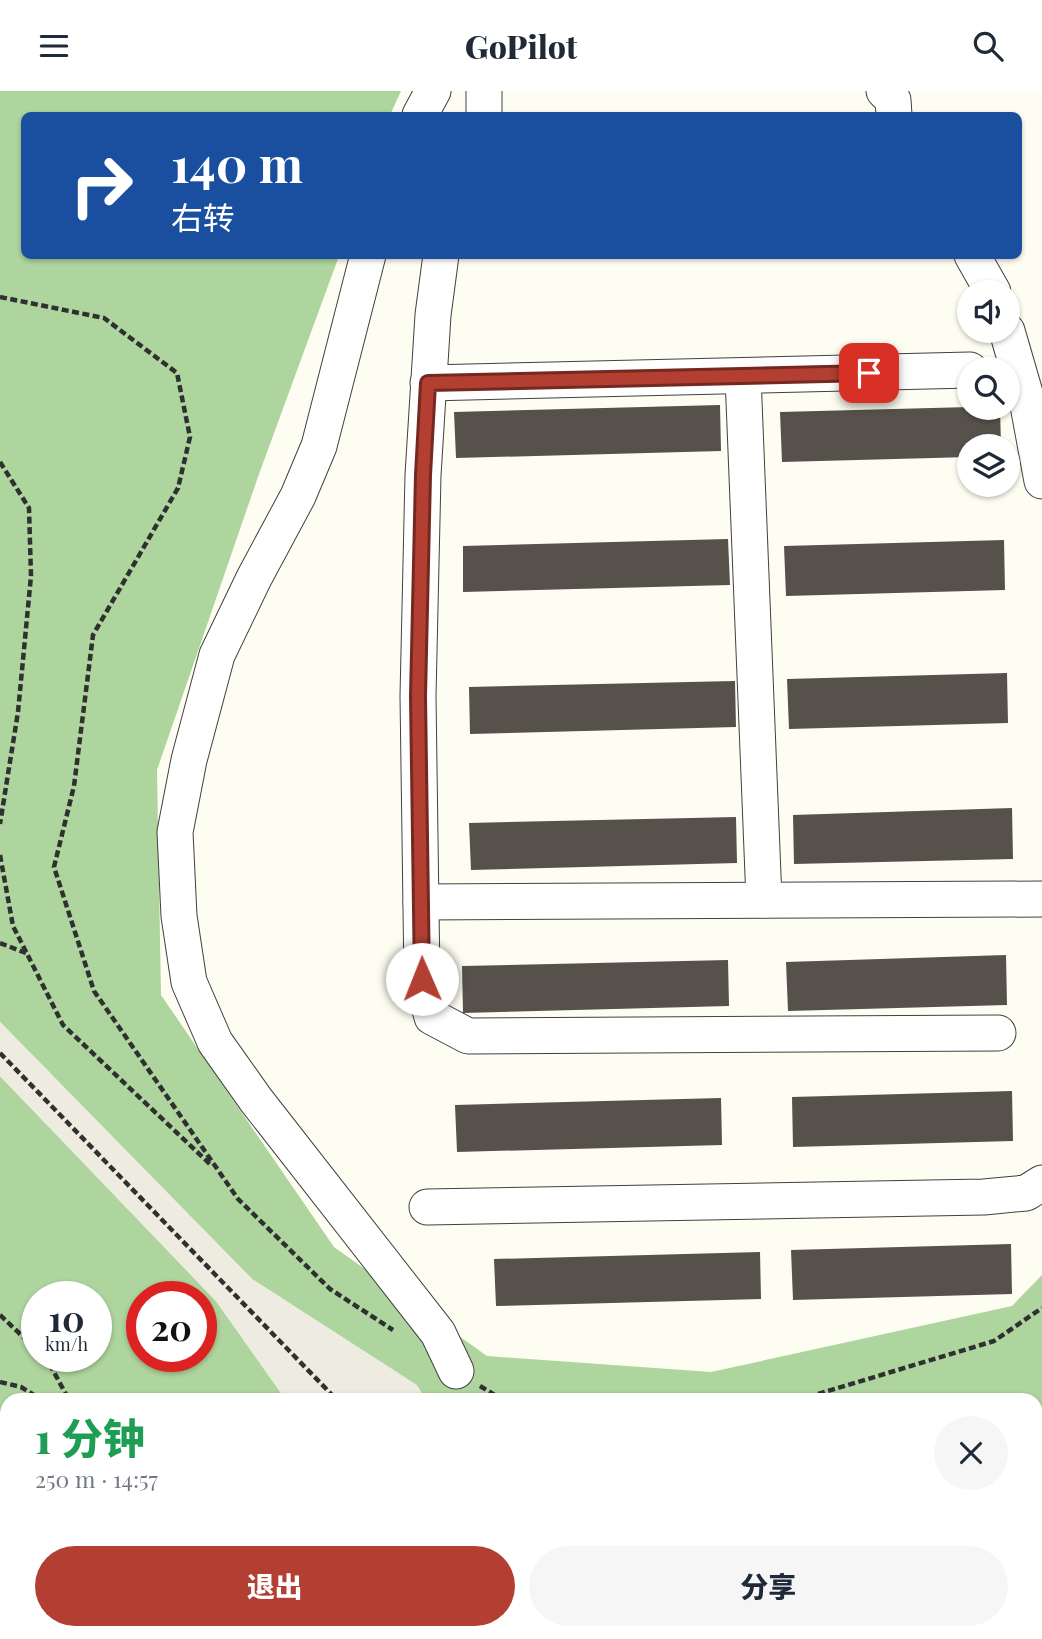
<!DOCTYPE html>
<html lang="zh">
<head>
<meta charset="utf-8">
<style>
	body { margin:0; font-family:"Playfair Display","Noto Sans SC",serif; background:#f6f6f7; color:#1f2937; height:100vh; display:flex; flex-direction:column; font-size:26px; white-space:nowrap }
	* { box-sizing:border-box; margin:0 }
	p { font-size:23px; color:#747a83 }
	.icon { flex:none; width:38px; height:38px; fill:none; stroke:currentColor; stroke-width:2; stroke-linecap:round; stroke-linejoin:round }
	.map { position:relative; flex:1; overflow:hidden }
	.side { position:absolute; left:0px; top:1302px; width:1043px; height:247px; display:flex; flex-direction:column; background:#fff; border-radius:21px 21px 0 0; box-shadow:0 2px 5px #0004 }
	.side>* { flex:none }
	.hud { position:absolute; left:21px; top:21px; width:1001px; height:147px; border-radius:10px; box-shadow:0 2px 5px #0004; background:#1a4fa0; color:#fff; overflow:hidden }
	.fabs { position:absolute; left:957px; top:189px; display:grid; gap:14px }
	.fabs a { display:grid; place-items:center; width:63px; height:63px; border-radius:50%; background:#fff; box-shadow:0 2px 5px #0004; font-size:35px }
	.speed { position:absolute; left:21px; top:1190px; display:flex; gap:14px; font-size:35px; font-weight:700; text-align:center }
	.speed>* { display:grid; place-content:center; width:91px; height:91px; border-radius:50%; background:#fff; box-shadow:0 2px 5px #0004; line-height:1 }
	.speed small { font-size:18px; font-weight:400 }
	.speed .limit { border:10px solid #d22; background:#fff; color:#111 }
	.pin { position:absolute; display:grid; place-items:center; width:60px; height:60px; color:#fff; margin:-30px; border-radius:14px; box-shadow:0 4px 10px #0006 }
	.me { position:absolute; width:77px; margin:-38px; rotate:359deg; stroke-linejoin:round; filter:drop-shadow(0 0 5px #0008) }
	.turn { display:flex; align-items:center; gap:24px; height:147px; padding:0 35px; font-size:32px }
	.turn .icon { width:91px; height:91px; stroke-width:2.5 }
	.turn b { display:block; font-size:49px; line-height:60px }
	.round { display:grid; place-items:center; flex:none; width:74px; height:74px; border-radius:37px; background:#f6f6f7 }
	.overview { display:flex; align-items:center; justify-content:space-between; height:119px; padding:0 35px }
	h1 { font-size:42px; font-weight:800; line-height:52px; color:#1e9e55 }
	.button { display:flex; gap:14px; margin-top:auto; padding:14px 35px }
	.button a { flex:1; height:80px; border-radius:42px; background:#b23f32; color:#fff; font-size:28px; font-weight:800; line-height:80px; text-align:center }
	.button a+a { background:#f6f6f7; color:#1f2937 }
	header { display:flex; justify-content:space-between; align-items:center; height:91px; padding:0 35px; background:#fff; font-size:32px; font-weight:800 }
	.map>svg:first-child { display:block }
	.forest { fill:#aed59d; fill-rule:evenodd }
	.plaza { fill:#eeece0 }
	.building { fill:#56514b }
	.lines { fill:none; stroke-linecap:round; stroke-linejoin:round }
	.minor-casing { stroke:#414141; stroke-width:37 }
	.path { stroke:#303030; stroke-width:4.5; stroke-dasharray:7 3.5; stroke-linecap:butt }
	.minor { stroke:#fff; stroke-width:35 }
	.route-casing { stroke:#742920; stroke-width:18 }
	.route { stroke:#b23f32; stroke-width:12 }
</style>
</head>
<body>
<header><svg class="icon" aria-label="menu" viewBox="0 0 24 24"><path d="M4 6h16M4 12h16M4 18h16"/></svg>GoPilot<svg class="icon" aria-label="search" viewBox="0 0 24 24"><circle cx="10" cy="10" r="6"/><path d="M15 15l6 6"/></svg></header>
<div class="map">
<svg width="1042" height="1548" viewBox="0 0 1042 1548">
	<rect width="100%" height="100%" fill="#fefdf1"/>
	<g class="forest">
		<path d="M0 0H401L390 24H24V164L339 165 259 383 157 679 161 904 334 1156 487 1265 711 1281 1012 1215 1042 1184V1548H127L122 1542H1036V1309H426L416 1294 252 1188 0 931Z"/>
		<path d="M0 985 216 1210 286 1309H7V1427L0 1420ZM37 1206H96V1265H37ZM142 1206H201V1265H142Z"/>
	</g>
	<path class="plaza" d="M0 931 252 1188 417 1294 426 1309H286L216 1210 0 985Z"/>
	<g class="building">
		<path d="M720 314 721 360 456 367 454 321Z"/>
		<path d="M970 316 1000 317 1001 355H970V366L782 371 780 321Z"/>
		<path d="M728 448 730 494 463 501V455Z"/>
		<path d="M1004 449 1005 499 786 505 784 455Z"/>
		<path d="M1007 582 1008 632 789 638 787 588Z"/>
		<path d="M735 590 736 636 470 643 469 596Z"/>
		<path d="M1012 717 1013 768 794 773 793 724Z"/>
		<path d="M736 726 737 772 471 779 469 732Z"/>
		<path d="M1006 864 1007 914 788 920 786 871Z"/>
		<path d="M728 869 729 915 463 922 462 875Z"/>
		<path d="M1012 1000 1013 1050 793 1056 792 1006Z"/>
		<path d="M721 1007 722 1054 457 1061 455 1014Z"/>
		<path d="M1011 1153 1012 1203 793 1209 791 1159Z"/>
		<path d="M760 1161 761 1208 496 1215 494 1168Z"/>
	</g>
	<g class="lines">
		<g class="minor-casing">
			<g id="minor">
				<path d="M884 0 893 9 894 24"/>
				<path d="M420 24 433 0"/>
				<path d="M484 24V0"/>
				<path d="M368 164 319 355 298 405 254 487 217 564 189 669 175 741 179 825 189 891 215 951 256 1009 438 1242 456 1280"/>
				<path d="M441 164 433 224 423 384 418 605 422 888 432 926 468 945 998 942"/>
				<path d="M972 164 993 201"/>
				<path d="M1007 240 1027 309 1042 390"/>
				<path d="M743 285 764 809"/>
				<path d="M428 292 970 279"/>
				<path d="M421 811 1042 808"/>
				<path d="M427 1116 984 1106 1026 1102 1042 1092"/>
			</g>
		</g>
		<g class="path">
			<path d="M0 206 104 227 177 282 190 346 178 397 93 544 74 695 54 776 94 900 238 1108 330 1198 393 1239"/>
			<path d="M0 371 29 417 31 485 18 621 0 733"/>
			<path d="M0 764 13 835 63 934 212 1075"/>
			<path d="M0 852 26 862"/>
			<path d="M0 962 337 1309"/>
			<path d="M0 1224 37 1259"/>
			<path d="M43 1265 49 1272 69 1309"/>
			<path d="M0 1291 21 1296 42 1309"/>
			<path d="M480 1295 503 1309"/>
			<path d="M798 1309 994 1250 1042 1217"/>
			<path d="M1036 1395 1042 1393"/>
			<path d="M266 1542 269 1548"/>
			<path d="M650 1542V1548"/>
			<path d="M653 1542 655 1548"/>
			<path d="M499 1548 502 1542"/>
			<path d="M927 1548 932 1542"/>
		</g>
		<use href="#minor" class="minor"/>
	</g>
	<g class="lines">
		<g class="route-casing">
			<path id="route" d="M422 888 418 605 423 384 428 292 869 282"/>
		</g>
		<use href="#route" class="route"/>
	</g>
</svg>
<div class="fabs">
<a><svg class="icon" aria-label="sound" viewBox="0 0 24 24"><path d="M4 9h4l5-4v14l-5-4H4zM17 9q2 3 0 6"/></svg></a>
<a><svg class="icon" aria-label="search" viewBox="0 0 24 24"><circle cx="10" cy="10" r="6"/><path d="M15 15l6 6"/></svg></a>
<a><svg class="icon" aria-label="layers" viewBox="0 0 24 24"><path d="M12 4l9 5-9 5-9-5zM3 14l9 5 9-5"/></svg></a>
</div>
<div class="speed"><div>10<small>km/h</small></div><div class="limit">20</div></div>
<div class="pin" style="left:869px;top:282px;background:#d93025"><svg class="icon" aria-label="arrive" viewBox="0 0 24 24"><path d="M6 21V4h12l-3 4 3 4H6"/></svg></div>
<svg class="me" style="left:422px;top:888px" viewBox="-20 -20 40 40"><circle r="19" fill="#fff"/><path d="M0-13L10 11 0 6-10 11z" fill="#b23f32"/></svg>
<div class="hud">
<div class="turn"><svg class="icon" aria-label="right" viewBox="0 0 24 24"><path d="M7 20v-9h11M14 6l5 5-5 5"/></svg><div><b>140 m</b>右转</div></div>
</div>
<section class="side">
<div class="overview"><div><h1>1 分钟</h1><p>250 m · 14:57</p></div><a class="round"><svg class="icon" aria-label="close" viewBox="0 0 24 24"><path d="M6 6l12 12M18 6L6 18"/></svg></a></div>
<div class="button"><a>退出</a><a>分享</a></div>
</section>
</div>
</body>
</html>
